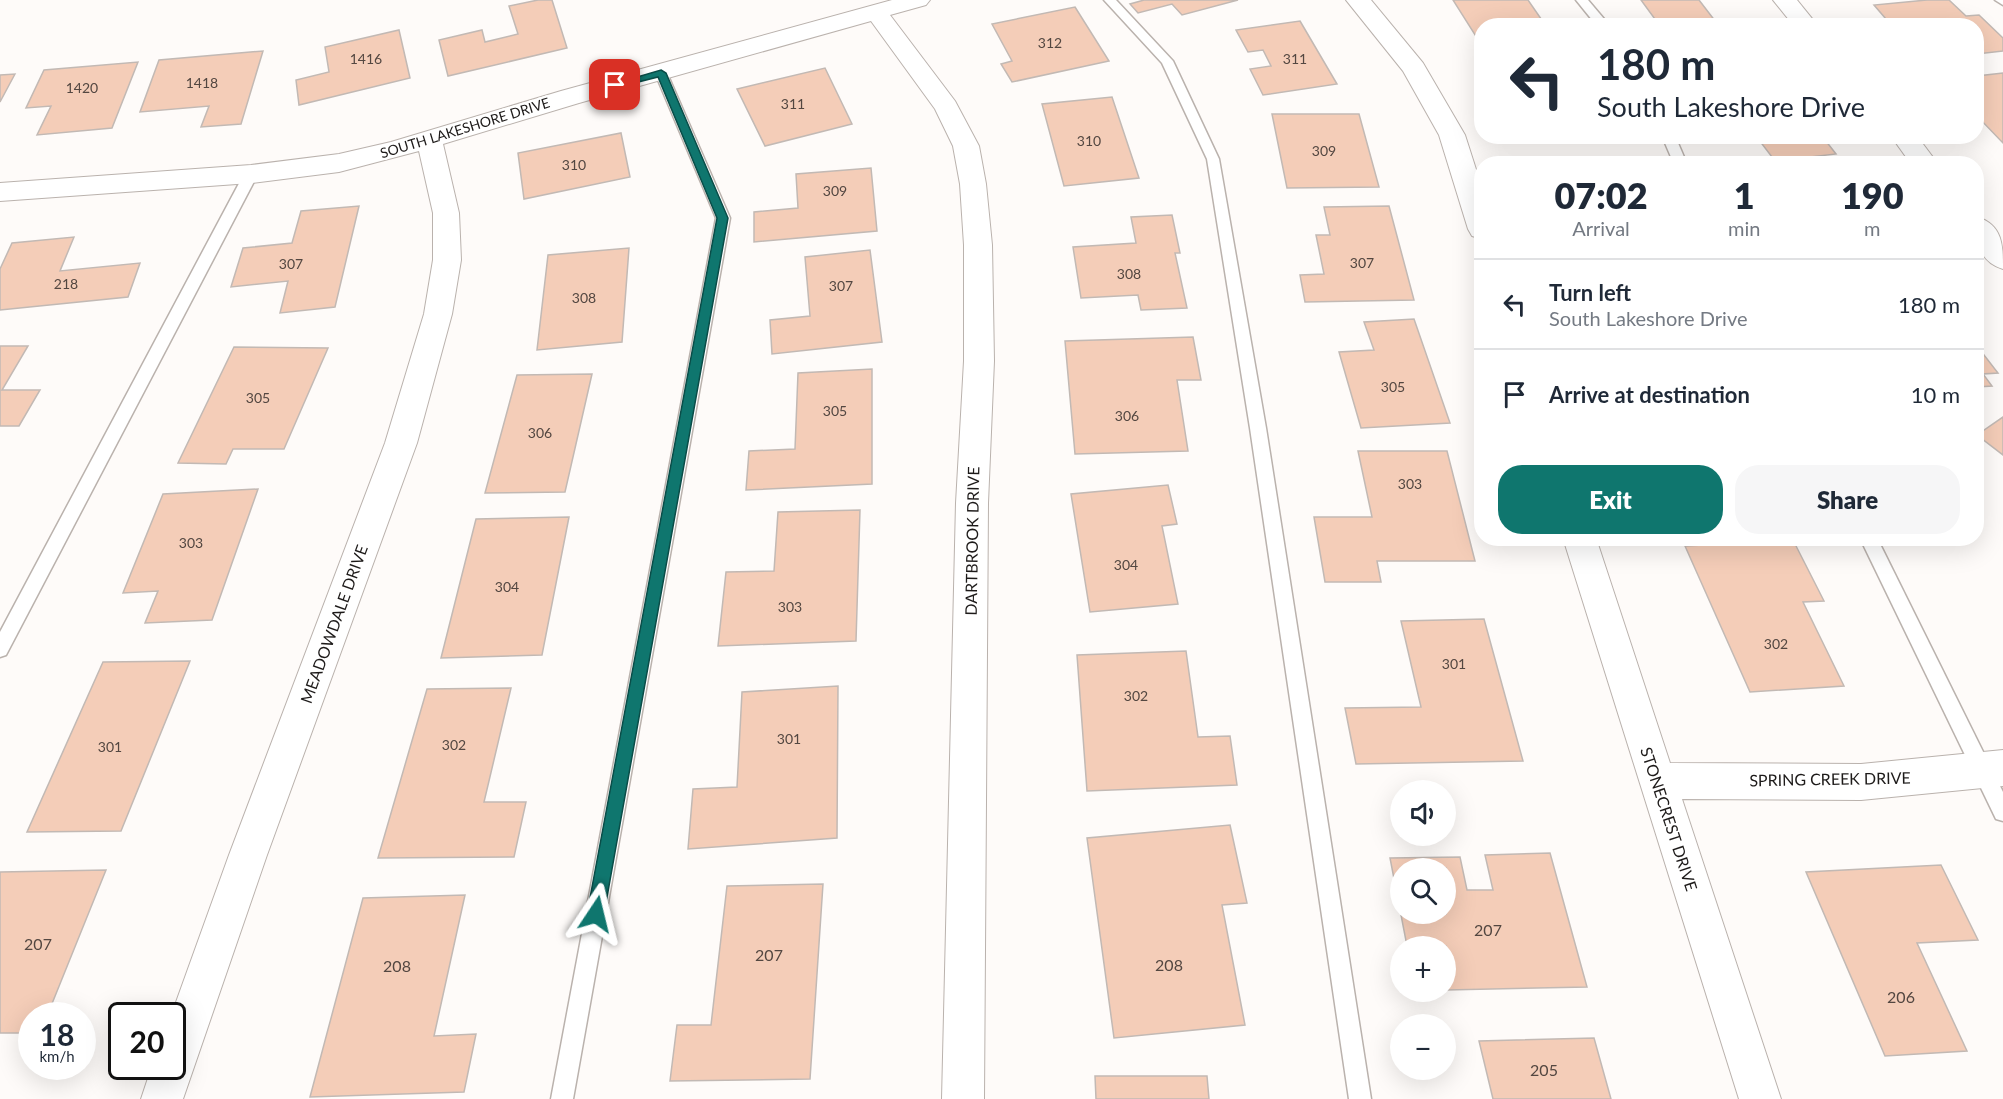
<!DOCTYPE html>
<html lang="en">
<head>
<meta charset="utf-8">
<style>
	body { margin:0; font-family:Lato,sans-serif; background:#f6f6f7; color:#1f2937; height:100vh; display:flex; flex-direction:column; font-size:22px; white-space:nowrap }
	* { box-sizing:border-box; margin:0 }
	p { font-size:20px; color:#747a83 }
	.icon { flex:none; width:33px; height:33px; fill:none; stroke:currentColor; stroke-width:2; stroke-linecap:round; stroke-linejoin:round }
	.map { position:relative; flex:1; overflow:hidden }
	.side { position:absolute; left:1474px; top:156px; width:510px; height:390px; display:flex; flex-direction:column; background:#fff; border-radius:24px; box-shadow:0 6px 24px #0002 }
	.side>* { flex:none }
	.guide { position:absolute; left:1474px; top:18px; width:510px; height:126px; border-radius:24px; box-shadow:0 6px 24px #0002; background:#fff; color:#1f2937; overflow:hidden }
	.tools { position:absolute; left:1390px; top:780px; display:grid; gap:12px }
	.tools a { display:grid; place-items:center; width:66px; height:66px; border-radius:50%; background:#fff; box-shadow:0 6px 24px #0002; font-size:30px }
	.speed { position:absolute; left:18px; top:1002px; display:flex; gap:12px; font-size:30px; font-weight:700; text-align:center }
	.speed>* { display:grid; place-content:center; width:78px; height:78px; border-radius:50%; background:#fff; box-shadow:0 6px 24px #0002; line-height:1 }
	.speed small { font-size:15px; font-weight:400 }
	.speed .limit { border:3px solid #111; border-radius:9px; background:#fff; color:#111 }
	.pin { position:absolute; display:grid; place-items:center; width:51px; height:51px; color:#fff; margin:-26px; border-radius:12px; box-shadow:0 3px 9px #0006 }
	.me { position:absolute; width:66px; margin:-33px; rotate:10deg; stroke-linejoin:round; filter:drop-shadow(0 0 4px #0008) }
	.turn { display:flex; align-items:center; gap:21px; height:126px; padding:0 24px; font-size:27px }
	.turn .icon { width:78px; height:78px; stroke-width:2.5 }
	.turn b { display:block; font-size:42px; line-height:51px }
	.eta { display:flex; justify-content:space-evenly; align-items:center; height:102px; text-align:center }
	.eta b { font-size:36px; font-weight:800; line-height:42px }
	.action { display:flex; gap:12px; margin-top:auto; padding:12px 24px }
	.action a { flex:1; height:69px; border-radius:24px; background:#0f766e; color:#fff; font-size:24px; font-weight:800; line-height:69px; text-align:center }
	.action a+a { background:#f6f6f7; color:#1f2937 }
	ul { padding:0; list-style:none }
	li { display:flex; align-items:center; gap:18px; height:90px; padding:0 24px; border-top:2px solid #e0e1e3 }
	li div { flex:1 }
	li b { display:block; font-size:22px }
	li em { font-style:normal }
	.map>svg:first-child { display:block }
	.building { fill:#f4cdb8; stroke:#c2b9b4; stroke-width:1.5; fill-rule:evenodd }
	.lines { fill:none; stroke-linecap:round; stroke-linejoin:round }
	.service-casing { stroke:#bab2ad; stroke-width:3 }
	.minor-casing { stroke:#bab2ad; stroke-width:2 }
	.service { fill:#fff; fill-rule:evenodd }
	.minor { fill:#fff; fill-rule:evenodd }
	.route { fill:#0f766e; stroke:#0a4d48; stroke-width:1.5 }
	.labels { text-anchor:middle; stroke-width:4.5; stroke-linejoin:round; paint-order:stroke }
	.number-label { font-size:14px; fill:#534741 }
	.far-street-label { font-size:14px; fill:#1d1a19; stroke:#fff }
	.street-label { font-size:16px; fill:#1d1a19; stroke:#fff }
	.near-number-label { font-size:16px; fill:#534741 }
</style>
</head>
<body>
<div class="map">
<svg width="2003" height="1099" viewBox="0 0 2003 1099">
	<rect width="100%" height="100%" fill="#fefbf9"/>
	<g class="building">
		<path d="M538 0H552L567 48 448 76 439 40 482 30 485 42 518 34 509 6Z"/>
		<path d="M1144 0H1238L1182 15 1172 4 1138 13 1130 4Z"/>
		<path d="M1453 0H1528L1546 26H1482V37L1477 38Z"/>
		<path d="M1641 0H1699L1719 26H1660Z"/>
		<path d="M1927 0H1949L1966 16 1979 15 2003 38V51L1977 54V26H1892L1874 5Z"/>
		<path d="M1075 7 1109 61 1012 82 1001 64 1012 61 992 24Z"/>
		<path d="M1300 21 1337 84 1263 95 1250 69 1271 66 1263 50 1248 52 1236 30Z"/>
		<path d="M399 30 410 78 299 105 296 80 329 72 325 47Z"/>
		<path d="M263 51 241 124 201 127 209 106 140 112 159 60Z"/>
		<path d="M138 62 112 128 37 135 51 106 26 108 44 70Z"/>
		<path d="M825 68 852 124 765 146 737 89Z"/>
		<path d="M2003 73V143L1977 116V76Z"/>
		<path d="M15 74 0 102V75Z"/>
		<path d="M1112 97 1139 178 1064 186 1042 104Z"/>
		<path d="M1272 114H1359L1379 187 1287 188Z"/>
		<path d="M621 133 630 177 524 199 518 153Z"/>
		<path d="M1756 136H1822L1836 154 1775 161Z"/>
		<path d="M871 168 877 231 754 242V212L798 208 796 174Z"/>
		<path d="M359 206 335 307 280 313 288 281 231 287 243 248 292 243 301 211Z"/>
		<path d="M1389 206 1414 300 1305 302 1300 275 1324 274 1316 235H1330L1324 207Z"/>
		<path d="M1172 215 1180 253H1175L1187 308 1141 310 1138 295 1081 298 1073 247 1136 243 1131 217Z"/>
		<path d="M74 237 60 271 140 263 128 297 0 310V269L12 243Z"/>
		<path d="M629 248 622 342 537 350 548 255Z"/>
		<path d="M870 250 882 342 772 354 770 320 810 316 805 257Z"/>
		<path d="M1414 319 1450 423 1361 428 1339 352 1374 350 1364 322Z"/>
		<path d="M1193 337 1201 380H1177L1188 451 1075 454 1065 341Z"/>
		<path d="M0 346H28L2 390H40L19 426H0Z"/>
		<path d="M1977 346 1998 373 1983 374 1992 386 1977 387Z"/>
		<path d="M234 347 328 348 284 449H233L226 464 178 463Z"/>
		<path d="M872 369V484L746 490 749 451 795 449 798 373Z"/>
		<path d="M592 374 565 492 485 493 517 375Z"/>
		<path d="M2003 417V455L1977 435Z"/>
		<path d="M1358 451H1447L1475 561H1377L1381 582H1325L1314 517H1372Z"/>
		<path d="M1168 485 1177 524 1162 526 1178 604 1090 612 1071 494Z"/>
		<path d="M258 489 212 620 145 623 158 591 123 593 163 494Z"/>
		<path d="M860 510 856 641 718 646 726 572 774 571 778 512Z"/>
		<path d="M569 517 542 655 441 658 476 519Z"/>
		<path d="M1793 540 1824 601 1803 602 1844 686 1750 692 1685 546Z"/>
		<path d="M1484 619 1523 761 1356 764 1345 708 1421 707 1401 621Z"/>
		<path d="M1186 651 1198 737 1230 736 1237 785 1087 791 1077 655Z"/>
		<path d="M190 661 121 831 27 832 103 662Z"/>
		<path d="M838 686 837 838 688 849 693 789 737 787 742 692Z"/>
		<path d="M511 688 484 802H526L514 857 378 858 427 689Z"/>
		<path d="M1230 825 1247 903 1222 905 1245 1025 1114 1038 1087 838Z"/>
		<path d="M1550 853 1587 987 1446 990V946H1407L1390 858 1460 857 1467 890H1493L1485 855ZM1401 868H1446V914H1401Z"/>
		<path d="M1941 865 1978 940 1917 943 1967 1051 1885 1056 1806 872Z"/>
		<path d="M106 870 47 1016H32V1033H0V872Z"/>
		<path d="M823 884 810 1079 670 1081 677 1025H711L727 886Z"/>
		<path d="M465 895 434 1036 476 1034 464 1092 310 1097 363 898Z"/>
		<path d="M1594 1038 1611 1099H1493L1479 1041Z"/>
		<path d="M1095 1076H1207L1209 1099H1096Z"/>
	</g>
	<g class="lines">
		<g class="service-casing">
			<g id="service">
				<path d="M1104 0H1116L1173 61 1219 159 1266 428 1371 1099H1349L1250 428 1207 159 1162 63Z"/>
				<path d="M1576 0H1588L1610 26H1597Z"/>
				<path d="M1995 0H2003V5Z"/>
				<path d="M661 69 667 73 730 218 573 1099H551L716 218 655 73Z"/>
				<path d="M1662 136H1675L1687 164H1674Z"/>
				<path d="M251 170 258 174 6 655 0 657V632L244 174Z"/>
				<path d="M1860 538H1877L2003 792V821L1996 819Z"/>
			</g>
		</g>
		<g class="minor-casing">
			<g id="minor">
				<path d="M892 0H930L926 5 890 15 955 101 979 146 986 184 992 245 994 361 988 503 984 1099H942L956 503 964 361V245L960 184 953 146 935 109 871 21 579 103 443 144 459 213 461 260 452 314 417 443 267 855 183 1099H141L152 1066H172L171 1016 229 855 385 443 424 314 433 260V213L419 151 339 172 251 183 0 201V183L251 165 339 154 391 142 561 91Z"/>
				<path d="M1346 0H1371L1423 63 1465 135 1482 188V239L1472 236 1468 229 1439 135 1403 71Z"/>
				<path d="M1773 0H1797L1818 26H1794Z"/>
				<path d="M1891 136H1917L1938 164H1911Z"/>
				<path d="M1977 217C2003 225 2003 246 2003 269 1977 261 1977 240 1977 217Z"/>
				<path d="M1563 538H1596L1670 763 1861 764 2003 750V786L1861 800 1682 799 1781 1099H1739Z"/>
			</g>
		</g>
		<use href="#service" class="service"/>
		<use href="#minor" class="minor"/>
	</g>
	<path class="route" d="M661 70 666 73 728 218 604 914 601 919 596 922 590 919 587 914 717 218 658 77 615 88 610 85Z"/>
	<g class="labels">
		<g class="number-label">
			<text x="1050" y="48">312</text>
			<text x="366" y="64">1416</text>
			<text x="1295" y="64">311</text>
			<text x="202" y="88">1418</text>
			<text x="82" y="93">1420</text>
			<text x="793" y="109">311</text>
			<text x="1089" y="146">310</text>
			<text x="1324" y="156">309</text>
			<text x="574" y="170">310</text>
			<text x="835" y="196">309</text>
			<text x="1362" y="268">307</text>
			<text x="291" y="269">307</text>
			<text x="1129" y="279">308</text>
			<text x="66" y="289">218</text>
			<text x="841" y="291">307</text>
			<text x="584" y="303">308</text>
			<text x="1393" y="392">305</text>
			<text x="258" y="403">305</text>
			<text x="835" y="416">305</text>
			<text x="1127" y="421">306</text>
			<text x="540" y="438">306</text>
			<text x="1410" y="489">303</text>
			<text x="191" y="548">303</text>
			<text x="1126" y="570">304</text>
			<text x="507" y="592">304</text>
			<text x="790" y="612">303</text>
			<text x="1776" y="649">302</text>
			<text x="1454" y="669">301</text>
			<text x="1136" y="701">302</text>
			<text x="789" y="744">301</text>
			<text x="454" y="750">302</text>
			<text x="110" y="752">301</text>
		</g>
		<g class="far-street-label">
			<text transform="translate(465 128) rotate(-17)" y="5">SOUTH LAKESHORE DRIVE</text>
		</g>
		<g class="street-label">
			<text transform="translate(972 541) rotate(-89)" y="6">DARTBROOK DRIVE</text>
			<text transform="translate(334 624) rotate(-70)" y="6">MEADOWDALE DRIVE</text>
			<text transform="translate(1830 779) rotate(-1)" y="6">SPRING CREEK DRIVE</text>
			<text transform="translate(1669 819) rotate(72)" y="6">STONECREST DRIVE</text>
		</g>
		<g class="near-number-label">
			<text x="1488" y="936">207</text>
			<text x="38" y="950">207</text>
			<text x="769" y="961">207</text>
			<text x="1169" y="971">208</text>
			<text x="397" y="972">208</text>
			<text x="1901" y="1003">206</text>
			<text x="1544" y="1076">205</text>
		</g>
	</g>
</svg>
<div class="tools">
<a><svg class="icon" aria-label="sound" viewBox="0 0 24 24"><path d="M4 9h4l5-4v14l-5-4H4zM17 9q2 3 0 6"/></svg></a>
<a><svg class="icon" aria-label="search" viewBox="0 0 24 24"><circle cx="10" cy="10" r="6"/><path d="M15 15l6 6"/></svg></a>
<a>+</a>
<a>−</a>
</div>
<div class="speed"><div>18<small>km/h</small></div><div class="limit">20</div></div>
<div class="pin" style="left:615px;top:85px;background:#d93025"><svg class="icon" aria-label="arrive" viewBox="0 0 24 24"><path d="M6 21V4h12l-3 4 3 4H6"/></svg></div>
<svg class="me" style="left:596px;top:914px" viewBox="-20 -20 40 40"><path d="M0-17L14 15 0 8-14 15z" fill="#0f766e" stroke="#fff" stroke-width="4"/></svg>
<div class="guide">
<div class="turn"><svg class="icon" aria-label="left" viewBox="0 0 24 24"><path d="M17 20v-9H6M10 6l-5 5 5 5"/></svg><div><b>180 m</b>South Lakeshore Drive</div></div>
</div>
<section class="side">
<div class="eta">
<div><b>07:02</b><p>Arrival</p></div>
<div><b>1</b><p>min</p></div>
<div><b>190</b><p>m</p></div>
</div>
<ul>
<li><svg class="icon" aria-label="left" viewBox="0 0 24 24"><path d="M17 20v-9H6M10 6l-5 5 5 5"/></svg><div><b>Turn left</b><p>South Lakeshore Drive</p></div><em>180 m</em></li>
<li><svg class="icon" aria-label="arrive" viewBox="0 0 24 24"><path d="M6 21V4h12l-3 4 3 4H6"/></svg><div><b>Arrive at destination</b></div><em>10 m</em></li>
</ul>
<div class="action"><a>Exit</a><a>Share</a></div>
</section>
</div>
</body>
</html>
